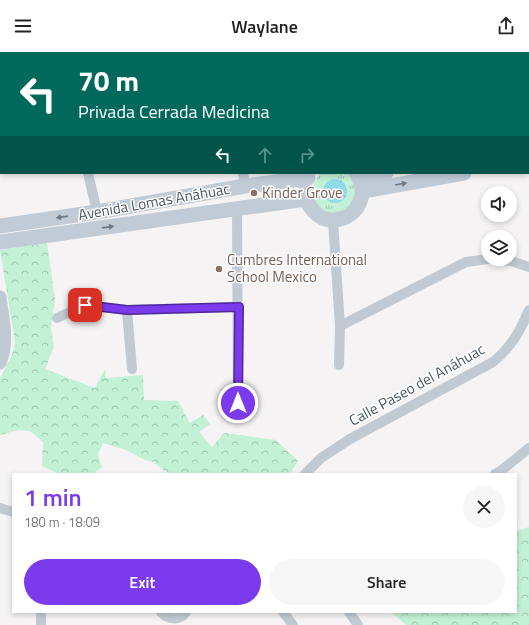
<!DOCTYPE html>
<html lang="en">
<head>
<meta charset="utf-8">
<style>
	body { margin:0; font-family:"Titillium Web",sans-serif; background:#f6f6f6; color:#222; height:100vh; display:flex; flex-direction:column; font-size:15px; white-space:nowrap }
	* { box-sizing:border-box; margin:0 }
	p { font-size:13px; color:#767676 }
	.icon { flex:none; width:22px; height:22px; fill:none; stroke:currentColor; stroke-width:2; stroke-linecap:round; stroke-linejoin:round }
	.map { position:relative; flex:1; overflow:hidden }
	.panel { position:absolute; left:12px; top:421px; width:505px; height:140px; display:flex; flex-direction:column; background:#fff; border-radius:0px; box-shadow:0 2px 6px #0003 }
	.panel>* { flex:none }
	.banner { position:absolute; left:0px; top:0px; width:529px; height:122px; box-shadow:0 2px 6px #0003; background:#00695c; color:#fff; overflow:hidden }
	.fabs { position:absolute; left:481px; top:134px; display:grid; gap:8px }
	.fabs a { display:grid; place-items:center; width:36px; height:36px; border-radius:50%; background:#fff; box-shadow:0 2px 6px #0003; font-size:20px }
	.pin { position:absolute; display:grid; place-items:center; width:34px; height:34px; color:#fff; margin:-17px; border-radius:8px; box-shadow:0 2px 6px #0006 }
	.me { position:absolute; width:44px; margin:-22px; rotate:0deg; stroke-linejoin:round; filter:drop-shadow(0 0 3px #0008) }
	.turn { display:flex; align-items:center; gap:14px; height:84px; padding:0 12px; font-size:18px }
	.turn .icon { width:52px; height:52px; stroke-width:2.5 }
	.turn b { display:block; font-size:28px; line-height:34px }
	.lanes { display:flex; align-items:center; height:38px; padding:0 12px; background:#0003; justify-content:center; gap:20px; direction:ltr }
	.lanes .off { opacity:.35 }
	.round { display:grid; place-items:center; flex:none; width:42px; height:42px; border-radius:21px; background:#f6f6f6 }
	.head { display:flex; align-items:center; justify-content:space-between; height:68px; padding:0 12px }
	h1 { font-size:24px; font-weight:600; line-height:30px; color:#7c3aed }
	.button { display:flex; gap:8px; margin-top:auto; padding:8px 12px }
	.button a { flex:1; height:46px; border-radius:24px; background:#7c3aed; color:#fff; font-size:16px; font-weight:600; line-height:46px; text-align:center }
	.button a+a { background:#f6f6f6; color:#222 }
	header { display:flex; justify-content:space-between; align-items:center; height:52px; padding:0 12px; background:#fff; font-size:18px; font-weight:600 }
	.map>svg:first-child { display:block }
	.grass { fill:url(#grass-tufts) }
	.forest { fill:url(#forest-crowns) }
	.water { fill:url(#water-ripples) }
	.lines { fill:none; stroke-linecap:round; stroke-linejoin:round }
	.minor { stroke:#c1cad2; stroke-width:10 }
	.tertiary { stroke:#c1cad2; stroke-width:13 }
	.secondary { stroke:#c1cbd6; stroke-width:15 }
	.oneway { fill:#6e7984 }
	.route-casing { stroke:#51269a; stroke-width:10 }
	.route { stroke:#7c3aed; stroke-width:7 }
	.education-dot { fill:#8d6e63; stroke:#fff; stroke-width:1.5 }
	.labels { text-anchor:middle; stroke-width:3; stroke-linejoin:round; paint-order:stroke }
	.education-label { font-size:15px; fill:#785e54; stroke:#fff; text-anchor:start }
	.street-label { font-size:15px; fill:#4a5661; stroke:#fff }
</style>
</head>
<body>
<header><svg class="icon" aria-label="menu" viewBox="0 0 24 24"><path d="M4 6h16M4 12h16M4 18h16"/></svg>Waylane<svg class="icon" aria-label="share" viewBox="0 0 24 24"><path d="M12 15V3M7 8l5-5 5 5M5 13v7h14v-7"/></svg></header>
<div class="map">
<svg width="529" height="573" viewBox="0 0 529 573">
	<defs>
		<pattern id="grass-tufts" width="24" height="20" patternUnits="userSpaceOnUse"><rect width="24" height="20" fill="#c3f1d5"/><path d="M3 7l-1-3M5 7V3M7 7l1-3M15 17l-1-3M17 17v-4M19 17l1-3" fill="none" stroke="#a0c6b0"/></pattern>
		<pattern id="forest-crowns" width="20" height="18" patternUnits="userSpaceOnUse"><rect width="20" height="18" fill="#c3f1d5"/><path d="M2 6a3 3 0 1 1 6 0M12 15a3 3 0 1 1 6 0" fill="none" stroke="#a0c6b0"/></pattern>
		<pattern id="water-ripples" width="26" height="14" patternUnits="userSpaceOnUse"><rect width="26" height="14" fill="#90daee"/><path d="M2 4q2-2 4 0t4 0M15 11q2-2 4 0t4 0" fill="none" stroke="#78b4c4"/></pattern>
	</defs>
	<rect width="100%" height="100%" fill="#f5f3f3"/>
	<path class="grass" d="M321 121 349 122 357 135 350 155C346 157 340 161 336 161 313 163 306 136 321 121Z"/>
	<g class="forest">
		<path d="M47 190 55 248 51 275 54 295 45 317 95 336 105 317 106 326 143 323 144 348 178 349 190 371 203 363 210 372 199 380 212 395 224 381 276 388 298 409 290 422H169L153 410 145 408 126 398 103 391 98 402 102 415 93 422H59L42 414 43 390 30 379 18 378 0 383V326L12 303 15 290 0 198Z"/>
		<path d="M529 475V573H406L391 560H516V479Z"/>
	</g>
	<circle class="water" cx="335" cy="139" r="12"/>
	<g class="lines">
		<g class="minor">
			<path d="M163 0V1"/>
			<path d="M227 0V1"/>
			<path d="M333 0V1"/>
			<path d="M517 1 523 0"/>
			<path d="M0 89H1"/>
			<path d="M88 121 97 160"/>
			<path d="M243 121 245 134"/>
			<path d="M237 156 238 351"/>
			<path d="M333 169 340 274 339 313"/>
			<path d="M496 207 511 209 529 215"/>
			<path d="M127 258 132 317"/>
			<path d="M57 266 85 253 127 258 239 255"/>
			<path d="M340 274 466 210 488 207"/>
			<path d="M305 422 321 406 350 387 493 310C511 295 520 280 529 258"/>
			<path d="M495 422 502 418 529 396"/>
			<path d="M0 456 13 460"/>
			<path d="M41 560V573"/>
			<path d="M161 560C168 568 180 569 186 560"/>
			<path d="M283 560 293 573"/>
			<path d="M349 560 358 573"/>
		</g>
		<path class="tertiary" d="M0 245C3 269 9 288 0 311"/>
		<g class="secondary">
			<path d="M528 96 529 95"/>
			<path d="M528 110H529"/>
			<path d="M359 126 386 121"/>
			<path d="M305 138C305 153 318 169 334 168 358 167 370 140 356 121"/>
			<path d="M363 139 464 121"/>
			<path d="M0 174 97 160 245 134 308 126"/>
			<path d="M0 190 306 147"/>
		</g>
	</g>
	<defs><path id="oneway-solid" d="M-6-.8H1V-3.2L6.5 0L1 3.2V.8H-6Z"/></defs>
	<g class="oneway">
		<use href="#oneway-solid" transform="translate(401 132) rotate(-10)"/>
		<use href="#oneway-solid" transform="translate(62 165) rotate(172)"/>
		<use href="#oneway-solid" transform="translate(108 175) rotate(-8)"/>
	</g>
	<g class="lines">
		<g class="route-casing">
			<path id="route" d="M85 253 127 258 239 255 238 351"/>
		</g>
		<use href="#route" class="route"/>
	</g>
	<g class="education-dot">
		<circle cx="254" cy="141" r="4"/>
		<circle cx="219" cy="217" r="4"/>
	</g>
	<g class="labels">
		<g class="education-label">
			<text x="262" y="146">Kinder Grove</text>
			<text x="227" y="213">Cumbres International<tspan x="227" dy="17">School Mexico</tspan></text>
		</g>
		<g class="street-label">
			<text transform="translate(154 150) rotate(-10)" y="5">Avenida Lomas Anáhuac</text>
			<text transform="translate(417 333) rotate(-29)" y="5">Calle Paseo del Anáhuac</text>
		</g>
	</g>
</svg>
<div class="fabs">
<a><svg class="icon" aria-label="sound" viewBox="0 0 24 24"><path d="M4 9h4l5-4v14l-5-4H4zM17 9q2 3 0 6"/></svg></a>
<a><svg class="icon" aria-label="layers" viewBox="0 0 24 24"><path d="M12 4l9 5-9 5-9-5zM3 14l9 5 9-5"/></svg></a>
</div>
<div class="pin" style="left:85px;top:253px;background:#d93025"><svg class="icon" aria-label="arrive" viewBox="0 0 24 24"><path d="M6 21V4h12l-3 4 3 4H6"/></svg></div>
<svg class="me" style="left:238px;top:351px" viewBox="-20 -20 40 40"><circle r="17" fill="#7c3aed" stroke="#fff" stroke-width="3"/><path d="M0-11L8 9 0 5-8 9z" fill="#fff"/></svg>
<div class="banner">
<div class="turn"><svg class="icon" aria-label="left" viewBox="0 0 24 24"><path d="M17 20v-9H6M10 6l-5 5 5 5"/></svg><div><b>70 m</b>Privada Cerrada Medicina</div></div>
<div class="lanes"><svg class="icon" aria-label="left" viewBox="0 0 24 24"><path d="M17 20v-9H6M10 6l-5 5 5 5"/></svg><svg class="icon off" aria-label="ahead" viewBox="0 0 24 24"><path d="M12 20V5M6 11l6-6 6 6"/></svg><svg class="icon off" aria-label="right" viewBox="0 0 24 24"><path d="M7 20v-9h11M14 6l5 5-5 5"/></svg></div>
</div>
<section class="panel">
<div class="head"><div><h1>1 min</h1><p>180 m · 18:09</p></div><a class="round"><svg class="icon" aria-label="close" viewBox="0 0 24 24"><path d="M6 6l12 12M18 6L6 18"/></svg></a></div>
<div class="button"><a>Exit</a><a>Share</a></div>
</section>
</div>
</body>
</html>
